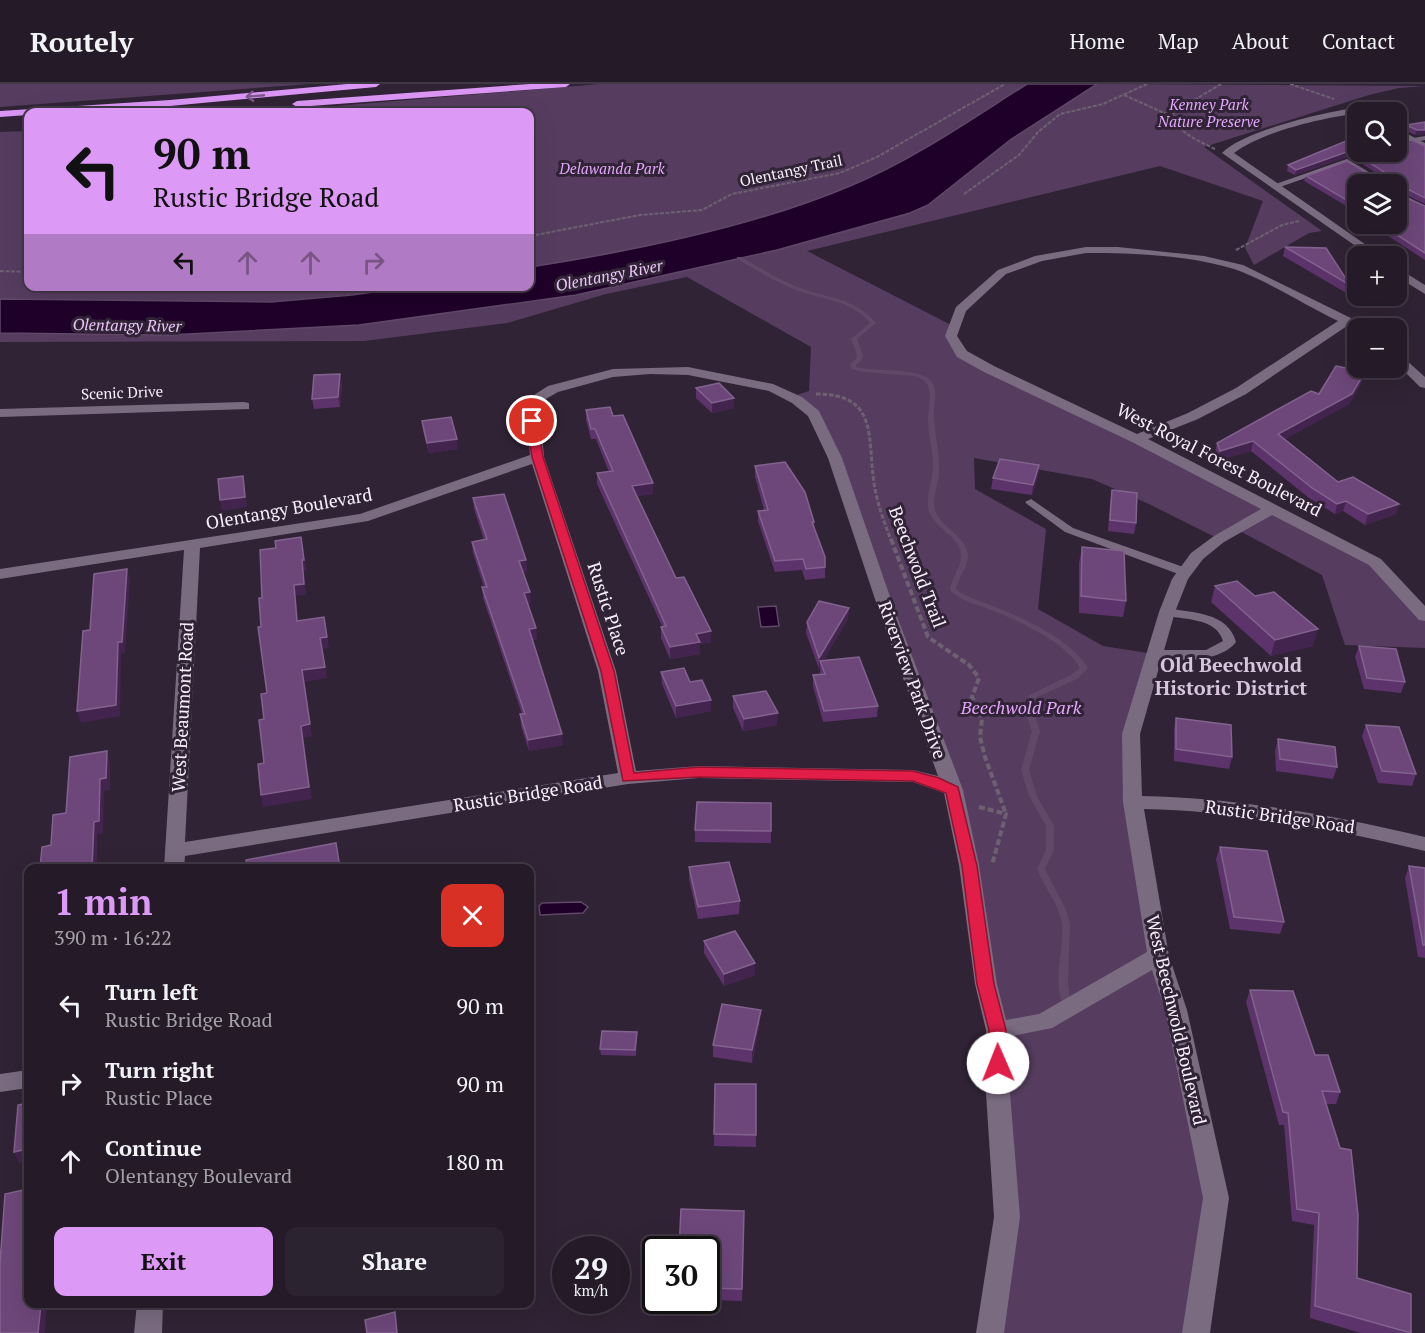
<!DOCTYPE html>
<html lang="en">
<head>
<meta charset="utf-8">
<style>
	body { margin:0; font-family:"PT Serif",serif; background:#2c2330; color:#f1f3f6; height:100vh; display:flex; flex-direction:column; font-size:22px; white-space:nowrap }
	* { box-sizing:border-box; margin:0 }
	p { font-size:20px; color:#a3a1a8 }
	.icon { flex:none; width:33px; height:33px; fill:none; stroke:currentColor; stroke-width:2; stroke-linecap:round; stroke-linejoin:round }
	.map { position:relative; flex:1; overflow:hidden }
	.drawer { position:absolute; left:24px; top:780px; width:510px; height:444px; display:flex; flex-direction:column; background:#241a28; border-radius:12px; box-shadow:0 6px 24px #0002,0 0 0 2px #413845 }
	.drawer>* { flex:none }
	.hud { position:absolute; left:24px; top:24px; width:510px; height:183px; border-radius:12px; box-shadow:0 6px 24px #0002,0 0 0 2px #413845; background:#dc99f5; color:#111; overflow:hidden }
	.controls { position:absolute; left:1347px; top:18px; display:grid; gap:12px }
	.controls a { display:grid; place-items:center; width:60px; height:60px; border-radius:12px; background:#241a28; box-shadow:0 6px 24px #0002,0 0 0 2px #413845; font-size:30px }
	.speed { position:absolute; left:552px; top:1152px; display:flex; gap:12px; font-size:30px; font-weight:700; text-align:center }
	.speed>* { display:grid; place-content:center; width:78px; height:78px; border-radius:50%; background:#241a28; box-shadow:0 6px 24px #0002,0 0 0 2px #413845; line-height:1 }
	.speed small { font-size:15px; font-weight:400 }
	.speed .limit { border:3px solid #111; border-radius:9px; background:#fff; color:#111 }
	.pin { position:absolute; display:grid; place-items:center; width:51px; height:51px; color:#fff; margin:-26px; border:3px solid #fff; border-radius:50%; box-shadow:0 2px 6px #0007 }
	.me { position:absolute; width:66px; margin:-33px; rotate:359deg; stroke-linejoin:round; filter:drop-shadow(0 0 4px #0008) }
	.turn { display:flex; align-items:center; gap:21px; height:126px; padding:0 30px; font-size:27px }
	.turn .icon { width:78px; height:78px; stroke-width:2.5 }
	.turn b { display:block; font-size:42px; line-height:51px }
	.lanes { display:flex; align-items:center; height:57px; padding:0 30px; background:#0003; justify-content:center; gap:30px; direction:ltr }
	.lanes .off { opacity:.35 }
	.round { display:grid; place-items:center; flex:none; width:63px; height:63px; border-radius:12px; background:#2c2330 }
	.summary { display:flex; align-items:center; justify-content:space-between; height:102px; padding:0 30px }
	h1 { font-size:36px; font-weight:800; line-height:45px; color:#dc99f5 }
	.cta { display:flex; gap:12px; margin-top:auto; padding:12px 30px }
	.cta a { flex:1; height:69px; border-radius:12px; background:#dc99f5; color:#111; font-size:24px; font-weight:800; line-height:69px; text-align:center }
	.cta a+a { background:#2c2330; color:#f1f3f6 }
	ul { padding:0; list-style:none }
	li { display:flex; align-items:center; gap:18px; height:78px; padding:0 30px }
	li div { flex:1 }
	li b { display:block; font-size:22px }
	li em { font-style:normal }
	header { display:flex; align-items:center; gap:36px; box-sizing:border-box; height:84px; padding:0 30px; background:#241a28; border-bottom:2px solid #413845 }
	header strong { font-size:28px }
	nav { display:flex; gap:33px; margin-inline-start:auto; font-size:21px }
	.map>svg:first-child { display:block }
	.green { fill:#563d60 }
	.water { fill:#1f0029; stroke:#604868; stroke-width:1.5 }
	.lines { fill:none; stroke-linecap:round; stroke-linejoin:round }
	.stream { fill:#604868; fill-rule:evenodd }
	.path-far2 { stroke:#6d6171; stroke-width:2; stroke-dasharray:4 1.5; stroke-linecap:butt }
	.path-far1 { stroke:#6d6171; stroke-width:3; stroke-dasharray:4.5 2; stroke-linecap:butt }
	.path { stroke:#6d6171; stroke-width:4; stroke-dasharray:6 3; stroke-linecap:butt }
	.lane { fill:#7a6b80; fill-rule:evenodd }
	.street { fill:#7a6b80; fill-rule:evenodd }
	.highway { fill:#db96f5; fill-rule:evenodd }
	.wall { fill:#5c336a }
	.shaded-wall { fill:#43244e }
	.building { fill:#6d477a; stroke:#82628e; stroke-width:1.5 }
	.oneway { stroke:#7d578b }
	.route { fill:#e11d48; stroke:#92132f; stroke-width:1.5 }
	.labels { text-anchor:middle; stroke-width:6; stroke-linejoin:round; paint-order:stroke }
	.far-park-label { font-size:15px; font-style:italic; fill:#e4a5fc; stroke:#302335 }
	.far-street-label { font-size:15px; fill:#f8effb; stroke:#302335 }
	.far-water-label { font-size:16px; font-style:italic; fill:#ebc5f9; stroke:#302335 }
	.street-label { font-size:18px; fill:#f8effb; stroke:#302335 }
	.park-label { font-size:18px; font-style:italic; fill:#e4a5fc; stroke:#302335 }
	.neighbourhood-label { font-size:20px; font-weight:bold; fill:#d6c5dd; stroke:#302335 }
</style>
</head>
<body>
<header>
<strong>Routely</strong>
<nav><a>Home</a><a>Map</a><a>About</a><a>Contact</a></nav>
</header>
<div class="map">
<svg width="1425" height="1249" viewBox="0 0 1425 1249">
	<rect width="100%" height="100%" fill="#302335"/>
	<g class="green">
		<path d="M0 0H309L0 23Z"/>
		<path d="M600 0H1027C970 36 913 76 850 102 753 143 634 167 530 183V28H263Z"/>
		<path d="M1097 0 1425 2 1399 4 1369 11 1204 63 1322 147 1309 149 1254 181 1245 164 1263 117 1160 82 807 167 955 243 951 252 962 270 1375 478 1425 532V564L1345 561 1322 491 1236 445 1219 455 1149 420 1092 395 974 374 975 405 1046 445 1038 525 1103 562 1154 570 1131 650 1133 718 1216 1114 1196 1249H990L1007 1133 969 781 814 330 791 313 809 307 811 263 687 193 606 210 507 239 364 257 0 258V249L169 251 359 241 425 231 777 166 910 129 928 121 1010 56Z"/>
		<path d="M28 47V202L409 203 352 211 271 218 0 215V48Z"/>
	</g>
	<g class="water">
		<path d="M1027 0H1097L1010 56 928 121 910 129 777 166 576 211 359 241 169 251 0 249V215L271 218 352 211 409 203 530 202V183C634 167 753 143 850 102 913 76 970 36 1027 0Z"/>
		<path d="M776 522 779 542 761 543 758 523Z"/>
		<path d="M581 818 588 823 583 829 540 831 539 822 542 819Z"/>
	</g>
	<g class="lines">
		<path class="stream" d="M737 173H741C759 183 776 194 795 202 824 214 855 213 876 239L857 255 863 271 861 277 856 281V283C875 288 919 283 931 297 937 304 935 316 934 324 933 345 940 366 939 388 939 398 934 408 934 419 934 442 966 449 968 471 968 483 958 494 956 505 968 515 982 517 995 523 1024 534 1072 556 1088 584L1077 595 1035 614 1032 624 1040 647 1029 686 1037 712 1054 742V766L1045 785 1066 826 1070 840 1068 897 1070 916 1068 918 1065 920 1062 918C1053 894 1064 865 1062 840 1059 820 1044 803 1037 785L1046 766V742L1029 712 1021 686 1032 647 1024 624 1028 613 1029 611 1071 591 1080 584C1067 559 1017 536 991 526 977 520 961 518 950 506 951 494 962 483 961 471 960 449 926 443 928 418 928 405 933 394 933 381 933 366 928 350 928 335 928 325 932 312 928 302 926 296 920 294 914 292L862 288 852 285 850 280 856 275 857 271 851 255 870 239C851 215 817 215 791 204 772 196 755 185 737 175Z"/>
		<g class="path-far2">
			<path d="M1290 0 1334 15"/>
			<path d="M1124 11 1173 33"/>
			<path d="M1215 65C1199 57 1176 49 1173 29L1221 0"/>
			<path d="M964 110 1019 71 1038 48 1060 30 1103 20 1147 0"/>
			<path d="M530 152 640 131 702 126 732 110 840 89 877 73 1005 0"/>
			<path d="M1236 166 1282 141 1299 137"/>
			<path d="M0 187 28 188"/>
		</g>
		<path class="path-far1" d="M816 310C879 310 867 353 874 399 877 419 884 438 891 456"/>
		<g class="path">
			<path d="M891 455 928 553 969 581 979 594 972 613 982 635 980 653 985 673 1006 730"/>
			<path d="M979 723 1006 730 992 781"/>
		</g>
		<g class="lane">
			<path d="M1425 52V56L1396 61V57Z"/>
			<path d="M1347 75 1389 100H1380L1346 80 1277 104 1270 102Z"/>
			<path d="M1396 106 1425 123V128L1396 112Z"/>
			<path d="M1031 415 1073 444 1189 485 1191 488 1185 492 1181 491 1065 448 1027 420 1025 418Z"/>
			<path d="M1167 524C1193 529 1228 528 1236 558 1220 579 1174 579 1149 573L1148 570 1154 566H1206L1223 557C1216 533 1183 536 1163 531L1161 528 1163 525Z"/>
		</g>
		<g class="street">
			<path d="M1355 24 1369 28C1331 32 1267 45 1234 69L1382 172H1370L1222 69C1243 47 1324 28 1355 24Z"/>
			<path d="M1396 44 1425 59V66L1396 51Z"/>
			<path d="M1086 163H1118L1204 172 1243 181 1365 241 1367 244H1358V247L1347 242 1246 310 1198 335 1148 355 1381 475 1425 522V537L1419 536 1369 481 1272 431 1224 458 1203 475 1188 495 1175 528 1140 650 1142 712C1238 714 1332 731 1425 753V767C1333 745 1239 727 1144 725L1169 872 1187 926 1229 1114 1210 1249H1182L1203 1114 1165 926 1152 886 1052 944 1008 953 1010 1009 1020 1133 1004 1249H976L994 1133 986 1009V946L975 900 959 781 944 709 913 698 699 694 628 700 185 772 184 784H164L184 466 0 495V485L360 430 530 371 526 325 534 311 548 302 613 285 688 283 773 300 802 313 819 327 842 374 896 530 963 706 979 781 997 900 1006 936 1039 930 1147 868 1123 718 1122 650 1159 528 1172 495 1191 469 1214 452 1261 425 1132 358 984 288 957 273 945 252 956 223 998 186 1035 172ZM1086 169C1134 169 1188 171 1234 185 1264 195 1307 222 1338 237L1236 304 1188 329 1137 350 994 282 967 267 957 252 966 227 1006 190 1042 177ZM650 290 688 291 769 307 792 319 808 332 828 374 880 530 938 692 913 686 699 682 636 687 616 587 544 373 540 325 544 316 558 308 613 293ZM532 380 598 587 618 689 185 758 200 464 368 437Z"/>
			<path d="M1396 183 1425 201V210L1396 192Z"/>
			<path d="M1396 267 1425 293V304L1420 303 1396 279Z"/>
			<path d="M244 318 249 319V325L0 333V325Z"/>
			<path d="M28 986V1004L0 1008V990Z"/>
			<path d="M137 1220H163L162 1249H134Z"/>
		</g>
		<g class="highway">
			<path d="M347 0H380L376 3 170 22 28 28V31L0 33V27L170 16Z"/>
			<path d="M530 0H570L566 3 297 23 292 20 297 17Z"/>
		</g>
	</g>
	<g class="wall">
		<path d="M1425 38V50L1415 51 1405 46 1406 41Z"/>
		<path d="M1425 62V120L1396 106V100H1358V131L1354 129 1355 127 1304 97 1306 92 1388 97 1358 77 1359 72Z"/>
		<path d="M1358 68H1361L1295 91 1287 87 1288 81Z"/>
		<path d="M1425 122V176L1370 140H1396Z"/>
		<path d="M1285 163 1350 201 1348 210 1283 172Z"/>
		<path d="M1362 298 1349 320 1285 355 1338 398 1396 430 1365 441 1343 427 1335 430 1309 414 1251 367 1218 377 1215 369 1217 359 1319 310Z"/>
		<path d="M342 299 340 323 314 325 312 315Z"/>
		<path d="M696 304 734 314V324L712 329 696 314Z"/>
		<path d="M586 326 613 332 653 410 637 412 676 494 711 558 700 560V570L670 575 661 554V543L662 542 597 400V389L609 388 596 355H591L586 336Z"/>
		<path d="M422 337 458 365 429 369 423 347Z"/>
		<path d="M1039 381 1038 392 1032 411 991 405 993 394Z"/>
		<path d="M755 382 814 438V443L825 473V494L805 496 802 486 775 488 758 437V427L764 426 755 393Z"/>
		<path d="M1112 406 1136 439 1134 450 1108 447 1110 417Z"/>
		<path d="M473 414 526 476 527 487 523 488 531 519 527 520 537 555 532 556 563 661 529 667 521 642 520 630H522L483 514 482 503H484L473 469 472 458 484 456 474 425Z"/>
		<path d="M1082 463 1126 517 1123 533 1079 529V479Z"/>
		<path d="M1215 502 1313 562 1271 572 1211 518Z"/>
		<path d="M848 535 823 577 878 622 877 633 823 638 813 602V591L820 590V583L819 585 806 549 807 538Z"/>
		<path d="M1359 562 1405 598 1401 609 1364 605 1355 573Z"/>
		<path d="M661 588 690 598 711 627 676 634 662 600Z"/>
		<path d="M733 612 777 641 743 647 733 624Z"/>
		<path d="M1176 634 1232 673 1229 685 1174 677V645Z"/>
		<path d="M1366 641 1416 690 1412 702 1378 699 1362 652Z"/>
		<path d="M1278 655 1337 683 1333 695 1276 687 1275 667Z"/>
		<path d="M771 719V759L695 758V746Z"/>
		<path d="M1220 763 1284 838 1280 850 1230 845 1216 775Z"/>
		<path d="M1409 782 1425 784V874L1418 873 1405 794Z"/>
		<path d="M689 783 740 817 739 830 698 835 689 795Z"/>
		<path d="M704 857 755 891 724 902 704 869Z"/>
		<path d="M1250 906 1315 971 1340 1008 1336 1020H1326L1357 1194 1411 1249H1361L1310 1234 1314 1141 1292 1137 1284 1041H1279L1246 918Z"/>
		<path d="M760 938 752 979 713 973V961Z"/>
		<path d="M637 948 636 972 601 971 600 965Z"/>
		<path d="M715 1000H756V1063L714 1062Z"/>
		<path d="M744 1127 742 1217 706 1216V1166Z"/>
	</g>
	<g class="shaded-wall">
		<path d="M1417 46H1425V50L1415 51Z"/>
		<path d="M1358 64V68H1361L1295 91 1296 86Z"/>
		<path d="M1365 288 1362 298 1349 320 1276 360 1278 350Z"/>
		<path d="M340 290 342 299 340 323 338 313Z"/>
		<path d="M734 314V324L712 329V319Z"/>
		<path d="M457 355 458 365 429 369 427 359Z"/>
		<path d="M1253 357 1251 367 1218 377 1220 367Z"/>
		<path d="M1039 381 1038 392 1032 411 1033 401Z"/>
		<path d="M243 392 247 423 222 427 220 416Z"/>
		<path d="M653 399V410L632 413V402Z"/>
		<path d="M1346 417 1343 427 1335 430 1337 420Z"/>
		<path d="M1399 420 1396 430 1365 441 1368 430Z"/>
		<path d="M301 453 307 487H304L306 511 296 512 299 548 297 537 294 501Z"/>
		<path d="M526 476 527 487 520 488 519 477Z"/>
		<path d="M127 485 130 496 125 569 121 570 120 632 81 639 77 627Z"/>
		<path d="M530 508 531 519 525 520 524 509Z"/>
		<path d="M849 524 848 535 821 580 820 577V583L819 585V574Z"/>
		<path d="M324 533 329 564 323 565 327 594 305 598 312 652 303 654 312 715 263 723 261 711 301 642 302 586 320 554Z"/>
		<path d="M536 544 537 555 530 556 529 545Z"/>
		<path d="M1318 545 1313 562 1271 572 1275 556Z"/>
		<path d="M711 547V558L700 560V570L670 575V563L696 550Z"/>
		<path d="M711 616V627L676 634V622Z"/>
		<path d="M778 629 777 641 743 647 744 635Z"/>
		<path d="M562 650 563 661 529 667 528 656Z"/>
		<path d="M107 667 110 679V706L104 707 103 749 97 750V784H88L94 738 100 695Z"/>
		<path d="M755 879V891L724 902V890Z"/>
		<path d="M761 926 760 938 752 979V966Z"/>
		<path d="M28 1065V1078L20 1080 14 1068Z"/>
		<path d="M41 1220H47L45 1249H38Z"/>
		<path d="M256 1220H279L258 1225Z"/>
	</g>
	<g class="building">
		<path d="M1425 38V46H1417L1406 41Z"/>
		<path d="M1358 52V64L1296 86 1288 81Z"/>
		<path d="M1412 56 1425 62V114L1396 99V100H1358V123L1306 92 1347 77 1380 97H1390L1392 93 1359 72 1372 68H1396V58Z"/>
		<path d="M1396 109 1425 122V169L1380 140H1396Z"/>
		<path d="M1285 163 1326 164 1350 201Z"/>
		<path d="M1336 282 1365 288 1352 310 1278 350 1338 398 1353 393 1399 420 1368 430 1346 417 1337 420 1312 404 1253 357 1220 367 1217 359 1311 307 1319 310Z"/>
		<path d="M340 290 338 313 312 315 314 291Z"/>
		<path d="M719 299 734 314 712 319 696 304Z"/>
		<path d="M610 323 613 332 623 331 653 399 632 402 676 494 684 493 711 547 696 550 700 558 670 563 661 543 666 542 597 389 613 387 595 345H591L586 326Z"/>
		<path d="M451 333 457 355 427 359 422 337Z"/>
		<path d="M1000 375 1039 381 1033 401 993 394Z"/>
		<path d="M785 378 805 408 814 438H812L825 473V483L806 485 803 475 775 477 758 427 768 426 755 382Z"/>
		<path d="M243 392 245 413 220 416 218 395Z"/>
		<path d="M1112 406 1137 409 1136 439 1110 436Z"/>
		<path d="M504 410 526 476 519 477 530 508 524 509 536 544 529 545 562 650 528 656 520 630H525L482 503H487L472 458 487 455 473 414Z"/>
		<path d="M301 453 304 476H302L304 500 294 501 297 537 324 533 327 553 320 554 325 583 302 586 310 640 301 642 309 703 261 711 258 680 264 679 259 636 264 635 261 610 267 609 258 543H261L259 514H262L260 466 276 464 275 457Z"/>
		<path d="M1082 463 1124 467 1126 517 1081 512Z"/>
		<path d="M127 485 122 558H118L116 621 77 627 83 547 90 546 94 490Z"/>
		<path d="M1237 497 1255 512 1274 508 1318 545 1275 556 1215 502Z"/>
		<path d="M819 517 849 524 819 574 807 538Z"/>
		<path d="M1359 562 1396 565 1405 598 1367 594Z"/>
		<path d="M859 573 878 622 824 627 813 591 825 590 820 577Z"/>
		<path d="M684 584 690 598 702 596 711 616 676 622 661 588Z"/>
		<path d="M766 607 778 629 744 635 733 612Z"/>
		<path d="M1176 634 1231 641 1232 673 1176 665Z"/>
		<path d="M1366 641 1399 643 1416 690 1382 687Z"/>
		<path d="M1278 655 1335 663 1337 683 1280 675Z"/>
		<path d="M107 667 106 694 100 695 99 737 94 738 92 783 88 784H40L42 763 51 761 53 731 66 729 70 673Z"/>
		<path d="M697 718 771 719V747L695 746Z"/>
		<path d="M336 759 340 784H247L246 776Z"/>
		<path d="M1220 763 1267 767 1284 838 1234 833Z"/>
		<path d="M729 778 740 817 698 823 689 783Z"/>
		<path d="M1409 782 1425 784V861H1423Z"/>
		<path d="M735 847 755 879 724 890 704 857Z"/>
		<path d="M1250 906 1293 907 1315 971H1328L1340 1008 1322 1007 1340 1064 1351 1066 1358 1131 1357 1194 1411 1210V1249L1315 1222 1319 1129 1297 1125 1288 1029 1283 1028Z"/>
		<path d="M722 920 761 926 752 966 713 961Z"/>
		<path d="M602 947 637 948 635 966 600 965Z"/>
		<path d="M715 1000H756V1051L714 1050Z"/>
		<path d="M28 1019V1065L14 1068 18 1021Z"/>
		<path d="M28 1105V1220H41L38 1249H0V1179L5 1110Z"/>
		<path d="M681 1125 744 1127 742 1205 706 1204V1166H679Z"/>
		<path d="M395 1228 397 1249H367L365 1236Z"/>
	</g>
	<defs><path id="oneway-shaft" d="M-6 0H5M1.5-3L5.5 0L1.5 3" fill="none" stroke-width="1.6" stroke-linecap="round" stroke-linejoin="round" transform="scale(1.5)"/></defs>
	<use class="oneway" href="#oneway-shaft" transform="translate(255 12) rotate(175)"/>
	<path class="route" d="M532 334 537 337 543 373 614 587 634 689 699 683 913 687 939 694 958 703 977 782 994 900 1006 946V979L1004 984H991L989 979V946L977 900 962 782 946 709 913 697 699 693 623 697 601 587 532 373 527 337Z"/>
	<g class="labels">
		<g class="far-park-label">
			<text x="1209" y="26">Kenney Park<tspan x="1209" dy="17">Nature Preserve</tspan></text>
			<text x="612" y="90">Delawanda Park</text>
		</g>
		<g class="far-street-label">
			<text transform="translate(791 87) rotate(-12)" y="5">Olentangy Trail</text>
			<text transform="translate(122 309) rotate(-2)" y="5">Scenic Drive</text>
		</g>
		<g class="far-water-label">
			<text transform="translate(609 191) rotate(-11)" y="6">Olentangy River</text>
			<text transform="translate(127 241) rotate(1)" y="6">Olentangy River</text>
		</g>
		<g class="street-label">
			<text transform="translate(1219 376) rotate(27)" y="6">West Royal Forest Boulevard</text>
			<text transform="translate(289 425) rotate(-10)" y="6">Olentangy Boulevard</text>
			<text transform="translate(917 483) rotate(69)" y="6">Beechwold Trail</text>
			<text transform="translate(608 525) rotate(72)" y="6">Rustic Place</text>
			<text transform="translate(912 596) rotate(70)" y="6">Riverview Park Drive</text>
			<text transform="translate(183 623) rotate(-87)" y="6">West Beaumont Road</text>
			<text transform="translate(528 710) rotate(-9)" y="6">Rustic Bridge Road</text>
			<text transform="translate(1280 733) rotate(8)" y="6">Rustic Bridge Road</text>
			<text transform="translate(1176 936) rotate(77)" y="6">West Beechwold Boulevard</text>
		</g>
		<g class="park-label">
			<text x="1021" y="630">Beechwold Park</text>
		</g>
		<g class="neighbourhood-label">
			<text x="1231" y="588">Old Beechwold<tspan x="1231" dy="23">Historic District</tspan></text>
		</g>
	</g>
</svg>
<div class="controls">
<a><svg class="icon" aria-label="search" viewBox="0 0 24 24"><circle cx="10" cy="10" r="6"/><path d="M15 15l6 6"/></svg></a>
<a><svg class="icon" aria-label="layers" viewBox="0 0 24 24"><path d="M12 4l9 5-9 5-9-5zM3 14l9 5 9-5"/></svg></a>
<a>+</a>
<a>−</a>
</div>
<div class="speed"><div>29<small>km/h</small></div><div class="limit">30</div></div>
<div class="pin" style="left:532px;top:337px;background:#d93025"><svg class="icon" aria-label="arrive" viewBox="0 0 24 24"><path d="M6 21V4h12l-3 4 3 4H6"/></svg></div>
<svg class="me" style="left:998px;top:979px" viewBox="-20 -20 40 40"><circle r="19" fill="#fff"/><path d="M0-13L10 11 0 6-10 11z" fill="#e11d48"/></svg>
<div class="hud">
<div class="turn"><svg class="icon" aria-label="left" viewBox="0 0 24 24"><path d="M17 20v-9H6M10 6l-5 5 5 5"/></svg><div><b>90 m</b>Rustic Bridge Road</div></div>
<div class="lanes"><svg class="icon" aria-label="left" viewBox="0 0 24 24"><path d="M17 20v-9H6M10 6l-5 5 5 5"/></svg><svg class="icon off" aria-label="ahead" viewBox="0 0 24 24"><path d="M12 20V5M6 11l6-6 6 6"/></svg><svg class="icon off" aria-label="ahead" viewBox="0 0 24 24"><path d="M12 20V5M6 11l6-6 6 6"/></svg><svg class="icon off" aria-label="right" viewBox="0 0 24 24"><path d="M7 20v-9h11M14 6l5 5-5 5"/></svg></div>
</div>
<section class="drawer">
<div class="summary"><div><h1>1 min</h1><p>390 m · 16:22</p></div><a class="round" style="background:#d93025;color:#fff"><svg class="icon" aria-label="close" viewBox="0 0 24 24"><path d="M6 6l12 12M18 6L6 18"/></svg></a></div>
<ul>
<li><svg class="icon" aria-label="left" viewBox="0 0 24 24"><path d="M17 20v-9H6M10 6l-5 5 5 5"/></svg><div><b>Turn left</b><p>Rustic Bridge Road</p></div><em>90 m</em></li>
<li><svg class="icon" aria-label="right" viewBox="0 0 24 24"><path d="M7 20v-9h11M14 6l5 5-5 5"/></svg><div><b>Turn right</b><p>Rustic Place</p></div><em>90 m</em></li>
<li><svg class="icon" aria-label="ahead" viewBox="0 0 24 24"><path d="M12 20V5M6 11l6-6 6 6"/></svg><div><b>Continue</b><p>Olentangy Boulevard</p></div><em>180 m</em></li>
</ul>
<div class="cta"><a>Exit</a><a>Share</a></div>
</section>
</div>
</body>
</html>
